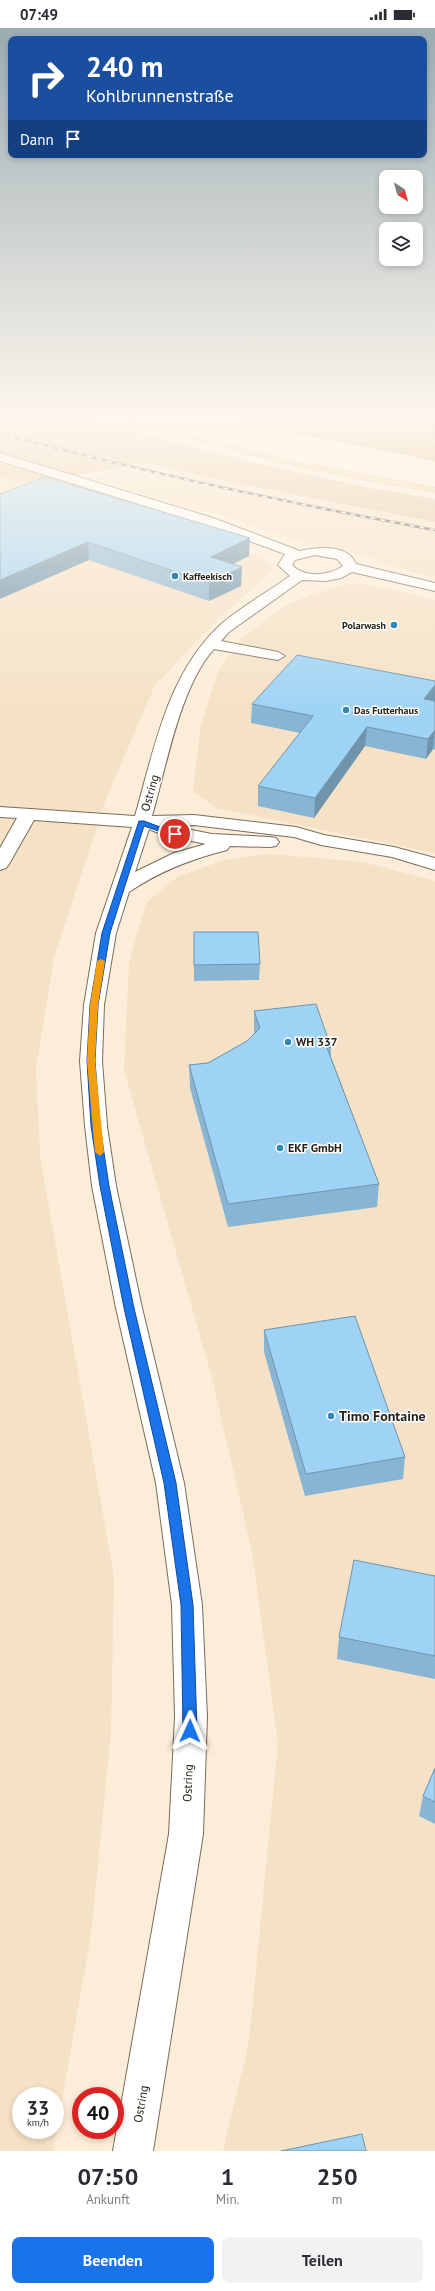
<!DOCTYPE html>
<html lang="de">
<head>
<meta charset="utf-8">
<style>
	body { margin:0; font-family:"PT Sans",sans-serif; background:#f2f2f3; color:#2b2b33; height:100vh; display:flex; flex-direction:column; font-size:15px; white-space:nowrap }
	* { box-sizing:border-box; margin:0 }
	p { font-size:13px; color:#7c7c81 }
	.icon { flex:none; width:22px; height:22px; fill:none; stroke:currentColor; stroke-width:2; stroke-linecap:round; stroke-linejoin:round }
	.map { position:relative; height:2123px; overflow:hidden }
	.sheet { display:flex; flex-direction:column; background:#fff; flex:1 }
	.sheet>* { flex:none }
	.banner { position:absolute; left:8px; top:8px; width:419px; height:122px; border-radius:8px; box-shadow:0 2px 6px #0003; background:#1a4fa0; color:#fff; overflow:hidden }
	.needle { width:26px; rotate:143deg }
	.controls { position:absolute; left:379px; top:142px; display:grid; gap:8px }
	.controls a { display:grid; place-items:center; width:44px; height:44px; border-radius:8px; background:#fff; box-shadow:0 2px 6px #0003; font-size:20px }
	.speed { position:absolute; left:12px; top:2059px; display:flex; gap:8px; font-size:20px; font-weight:700; text-align:center }
	.speed>* { display:grid; place-content:center; width:52px; height:52px; border-radius:50%; background:#fff; box-shadow:0 2px 6px #0003; line-height:1 }
	.speed small { font-size:10px; font-weight:400 }
	.speed .limit { border:6px solid #d22; background:#fff; color:#111 }
	.pin { position:absolute; display:grid; place-items:center; width:34px; height:34px; color:#fff; margin:-17px; border:2px solid #fff; border-radius:50%; box-shadow:0 1px 4px #0007 }
	.me { position:absolute; width:44px; margin:-22px; rotate:1deg; stroke-linejoin:round; filter:drop-shadow(0 0 3px #0008) }
	.turn { display:flex; align-items:center; gap:14px; height:84px; padding:0 12px; font-size:18px }
	.turn .icon { width:52px; height:52px; stroke-width:2.5 }
	.turn b { display:block; font-size:28px; line-height:34px }
	.then { display:flex; align-items:center; height:38px; padding:0 12px; background:#0003; gap:8px; font-size:15px }
	.eta { display:flex; justify-content:space-evenly; align-items:center; height:68px; text-align:center }
	.eta b { font-size:24px; font-weight:700; line-height:28px }
	.button { display:flex; gap:8px; margin-top:auto; padding:8px 12px }
	.button a { flex:1; height:46px; border-radius:8px; background:#1a73e8; color:#fff; font-size:16px; font-weight:700; line-height:46px; text-align:center }
	.button a+a { background:#f2f2f3; color:#2b2b33 }
	.status { display:flex; justify-content:space-between; align-items:center; height:28px; padding:0 20px; background:#fff; direction:ltr }
	.status svg { height:11px; fill:currentColor }
	.map>svg:first-child { display:block }
	.built { fill:#f5e1c5; fill-rule:evenodd }
	.green { fill:#e1c499 }
	.water { fill:#c7a064 }
	.lines { fill:none; stroke-linecap:round; stroke-linejoin:round }
	.minor-casing { stroke:#796c59; stroke-width:2 }
	.major-casing { stroke:#fff; stroke-width:2 }
	.minor { fill:#fff; fill-rule:evenodd }
	.major { fill:#f0d1a0; fill-rule:evenodd }
	.rail-casing { stroke:#514a3f; stroke-width:2.5 }
	.rail { stroke:#fff; stroke-width:1.5; stroke-dasharray:5; stroke-linecap:butt }
	.wall { fill:#88b5d3 }
	.shaded-wall { fill:#6f94ac }
	.building { fill:#9ed3f5; stroke:#6f94ac }
	.route { fill:#1a73e8; stroke:#114b97 }
	.slow { fill:#f59e0b }
	.poi-dot { fill:#3087b6; stroke:#fff; stroke-width:1.5 }
	.labels { text-anchor:middle; stroke-width:3; stroke-linejoin:round; paint-order:stroke }
	.far-poi-label { font-size:10px; font-weight:bold; fill:#241f17; stroke:#fff; text-anchor:start }
	.street-label { font-size:12px; fill:#241f17; stroke:#fff }
	.poi-label { font-size:12px; font-weight:bold; fill:#241f17; stroke:#fff; text-anchor:start }
	.near-poi-label { font-size:14px; font-weight:bold; fill:#241f17; stroke:#fff; text-anchor:start }
</style>
</head>
<body>
<div class="status"><b>07:49</b><svg viewBox="0 0 49 12"><path d="M0 12V9h3v3zM5 12V6h3v6zM10 12V3h3v9zM15 12V0h3v12zM26 1h20v11H26zM47 4h2v5h-2z"/></svg></div>
<div class="map">
<svg width="435" height="2123" viewBox="0 0 435 2123">
	<rect width="100%" height="100%" fill="#fcedd8"/>
	<g class="built">
		<path d="M143 434 226 453 435 494V550L388 538 369 529 349 523 317 520 223 487 172 475 94 451Z"/>
		<path d="M0 448 266 530 274 542 219 590 155 657 106 771 54 929 36 1041 40 1128 114 1549 111 1704 91 1907 53 2123H0ZM21 2068H55V2102H21Z"/>
		<path d="M356 555 387 560 435 572V825L216 780 193 763 201 698 218 643 242 610 284 578 327 560Z"/>
		<path d="M269 826 363 834 435 853V2123H223L249 2013 278 1715 252 1524 212 1350 124 1042 129 935 146 875 177 849 224 832Z"/>
	</g>
	<path class="green" d="M0 389H85L112 398 246 433 365 459 435 471V494L226 453 143 434 121 440 20 455 0 448Z"/>
	<path class="water" d="M211 389H435V433Z"/>
	<g class="lines">
		<g class="minor-casing">
			<path id="minor" d="M0 425 213 490 300 523C317 519 348 516 356 536L435 555V563L352 544 341 550 326 553 302 552 229 604 221 613 278 624 285 628 278 632 214 621C180 658 166 740 152 788L194 787 296 799 324 807 394 819 435 830V842L392 829 321 817 294 809 194 797 171 798 212 806 270 809 276 810 279 814 276 818 270 819 230 818 227 822C191 831 160 843 129 864L116 905 104 977 102 1033 107 1098 116 1158 142 1280 184 1455 202 1577 207 1689 203 1806 153 2123H113L169 1806 175 1689 172 1577 156 1455 116 1280 92 1158 85 1098 80 1033 84 977 96 905 132 799 34 792 9 836 6 840 0 842V820L17 790 0 789V779L135 788C154 722 167 648 218 599 237 581 268 564 290 548L278 537 285 526 203 496 0 433ZM315 527 337 531 343 538C329 548 304 550 292 537L295 532ZM149 801 163 807 206 816 174 825 135 844Z"/>
		</g>
		<g class="major-casing">
			<path id="major" d="M104 389H121L300 433 435 458V466L300 441 106 391Z"/>
		</g>
		<use href="#minor" class="minor"/>
		<use href="#major" class="major"/>
		<g class="rail-casing">
			<path id="rail" d="M0 405C143 445 289 475 435 502"/>
		</g>
		<use href="#rail" class="rail"/>
	</g>
	<g class="wall">
		<path d="M45 449 249 528 233 536 241 558 209 573 89 532Z"/>
		<path d="M435 653V722L433 721 426 731 365 718 314 790 258 778V758L300 705 251 695 252 676Z"/>
		<path d="M194 904 260 936 259 952 194 953Z"/>
		<path d="M254 983 331 1019V1029L379 1156 377 1179 228 1199 190 1060 189 1037 208 1035 247 1013 254 1006Z"/>
		<path d="M264 1302 405 1429 403 1451 305 1468 264 1324Z"/>
		<path d="M435 1548V1651L337 1631 339 1609Z"/>
		<path d="M435 1740V1796L419 1788 423 1768Z"/>
	</g>
	<g class="shaded-wall">
		<path d="M250 510 249 528 211 547V529Z"/>
		<path d="M88 514 89 532 0 571V552Z"/>
		<path d="M242 539 241 558 209 573V555Z"/>
		<path d="M435 657V674L424 671Z"/>
		<path d="M367 699 365 718 314 790 315 770Z"/>
		<path d="M435 702 433 721 426 731 428 711Z"/>
	</g>
	<g class="building">
		<path d="M45 449 250 510 211 529 242 539 209 555 88 514 0 552V466Z"/>
		<path d="M297 627 435 653V657L424 671 435 673V702L428 711 367 699 315 770 258 758 313 688 252 676Z"/>
		<path d="M194 904H258L260 936 194 937Z"/>
		<path d="M316 976 331 1019 327 1020 379 1156 228 1176 189 1037 208 1035 247 1013 260 1000 254 983Z"/>
		<path d="M355 1288 405 1429 306 1446 264 1302Z"/>
		<path d="M354 1532 435 1548V1628L339 1609Z"/>
		<path d="M435 1740V1774L423 1768Z"/>
		<path d="M362 2106 366 2123H281Z"/>
	</g>
	<linearGradient id="sky" x2="0" y2="1"><stop stop-color="#9bacb3"/><stop offset="0.57" stop-color="#fef7ed"/><stop offset="1" stop-color="#fef7ed" stop-opacity="0"/></linearGradient>
	<rect width="435" height="686" fill="url(#sky)"/>
	<path class="route" d="M139 793H144L179 806 173 808 144 798 110 905 98 977 95 1033 100 1098 109 1158 134 1280 176 1455 193 1577 197 1703 195 1708 190 1710 185 1708 183 1703 181 1577 164 1455 124 1280 100 1158 91 1098 87 1033 90 977 102 905Z"/>
	<path class="slow" d="M101 931 105 933 98 977 95 1033 104 1124 100 1128 95 1124 87 1033 90 977 97 933Z"/>
	<g class="poi-dot">
		<circle cx="175" cy="548" r="4"/>
		<circle cx="394" cy="597" r="4"/>
		<circle cx="346" cy="682" r="4"/>
		<circle cx="288" cy="1014" r="4"/>
		<circle cx="280" cy="1120" r="4"/>
		<circle cx="331" cy="1388" r="4"/>
	</g>
	<g class="labels">
		<g class="far-poi-label">
			<text x="183" y="552">Kaffeekisch</text>
			<text x="386" y="601" text-anchor="end">Polarwash</text>
			<text x="354" y="686">Das Futterhaus</text>
		</g>
		<g class="street-label">
			<text transform="translate(150 765) rotate(-74)" y="4">Ostring</text>
			<text transform="translate(188 1755) rotate(-88)" y="4">Ostring</text>
			<text transform="translate(141 2076) rotate(-80)" y="4">Ostring</text>
		</g>
		<g class="poi-label">
			<text x="296" y="1018">WH 337</text>
			<text x="288" y="1124">EKF GmbH</text>
		</g>
		<g class="near-poi-label">
			<text x="339" y="1393">Timo Fontaine</text>
		</g>
	</g>
</svg>
<div class="controls">
<a><svg class="needle" viewBox="-14 -14 28 28"><path d="M0-13l5 13h-10z" fill="#e53935"/><path d="M0 13l5-13h-10z" fill="#7c7c81"/></svg></a>
<a><svg class="icon" aria-label="layers" viewBox="0 0 24 24"><path d="M12 4l9 5-9 5-9-5zM3 14l9 5 9-5"/></svg></a>
</div>
<div class="speed"><div>33<small>km/h</small></div><div class="limit">40</div></div>
<div class="pin" style="left:175px;top:806px;background:#d93025"><svg class="icon" aria-label="arrive" viewBox="0 0 24 24"><path d="M6 21V4h12l-3 4 3 4H6"/></svg></div>
<svg class="me" style="left:190px;top:1703px" viewBox="-20 -20 40 40"><path d="M0-17L14 15 0 8-14 15z" fill="#1a73e8" stroke="#fff" stroke-width="4"/></svg>
<div class="banner">
<div class="turn"><svg class="icon" aria-label="right" viewBox="0 0 24 24"><path d="M7 20v-9h11M14 6l5 5-5 5"/></svg><div><b>240 m</b>Kohlbrunnenstraße</div></div>
<div class="then">Dann<svg class="icon" aria-label="arrive" viewBox="0 0 24 24"><path d="M6 21V4h12l-3 4 3 4H6"/></svg></div>
</div>
</div>
<section class="sheet">
<div class="eta">
<div><b>07:50</b><p>Ankunft</p></div>
<div><b>1</b><p>Min.</p></div>
<div><b>250</b><p>m</p></div>
</div>
<div class="button"><a>Beenden</a><a>Teilen</a></div>
</section>
</body>
</html>
